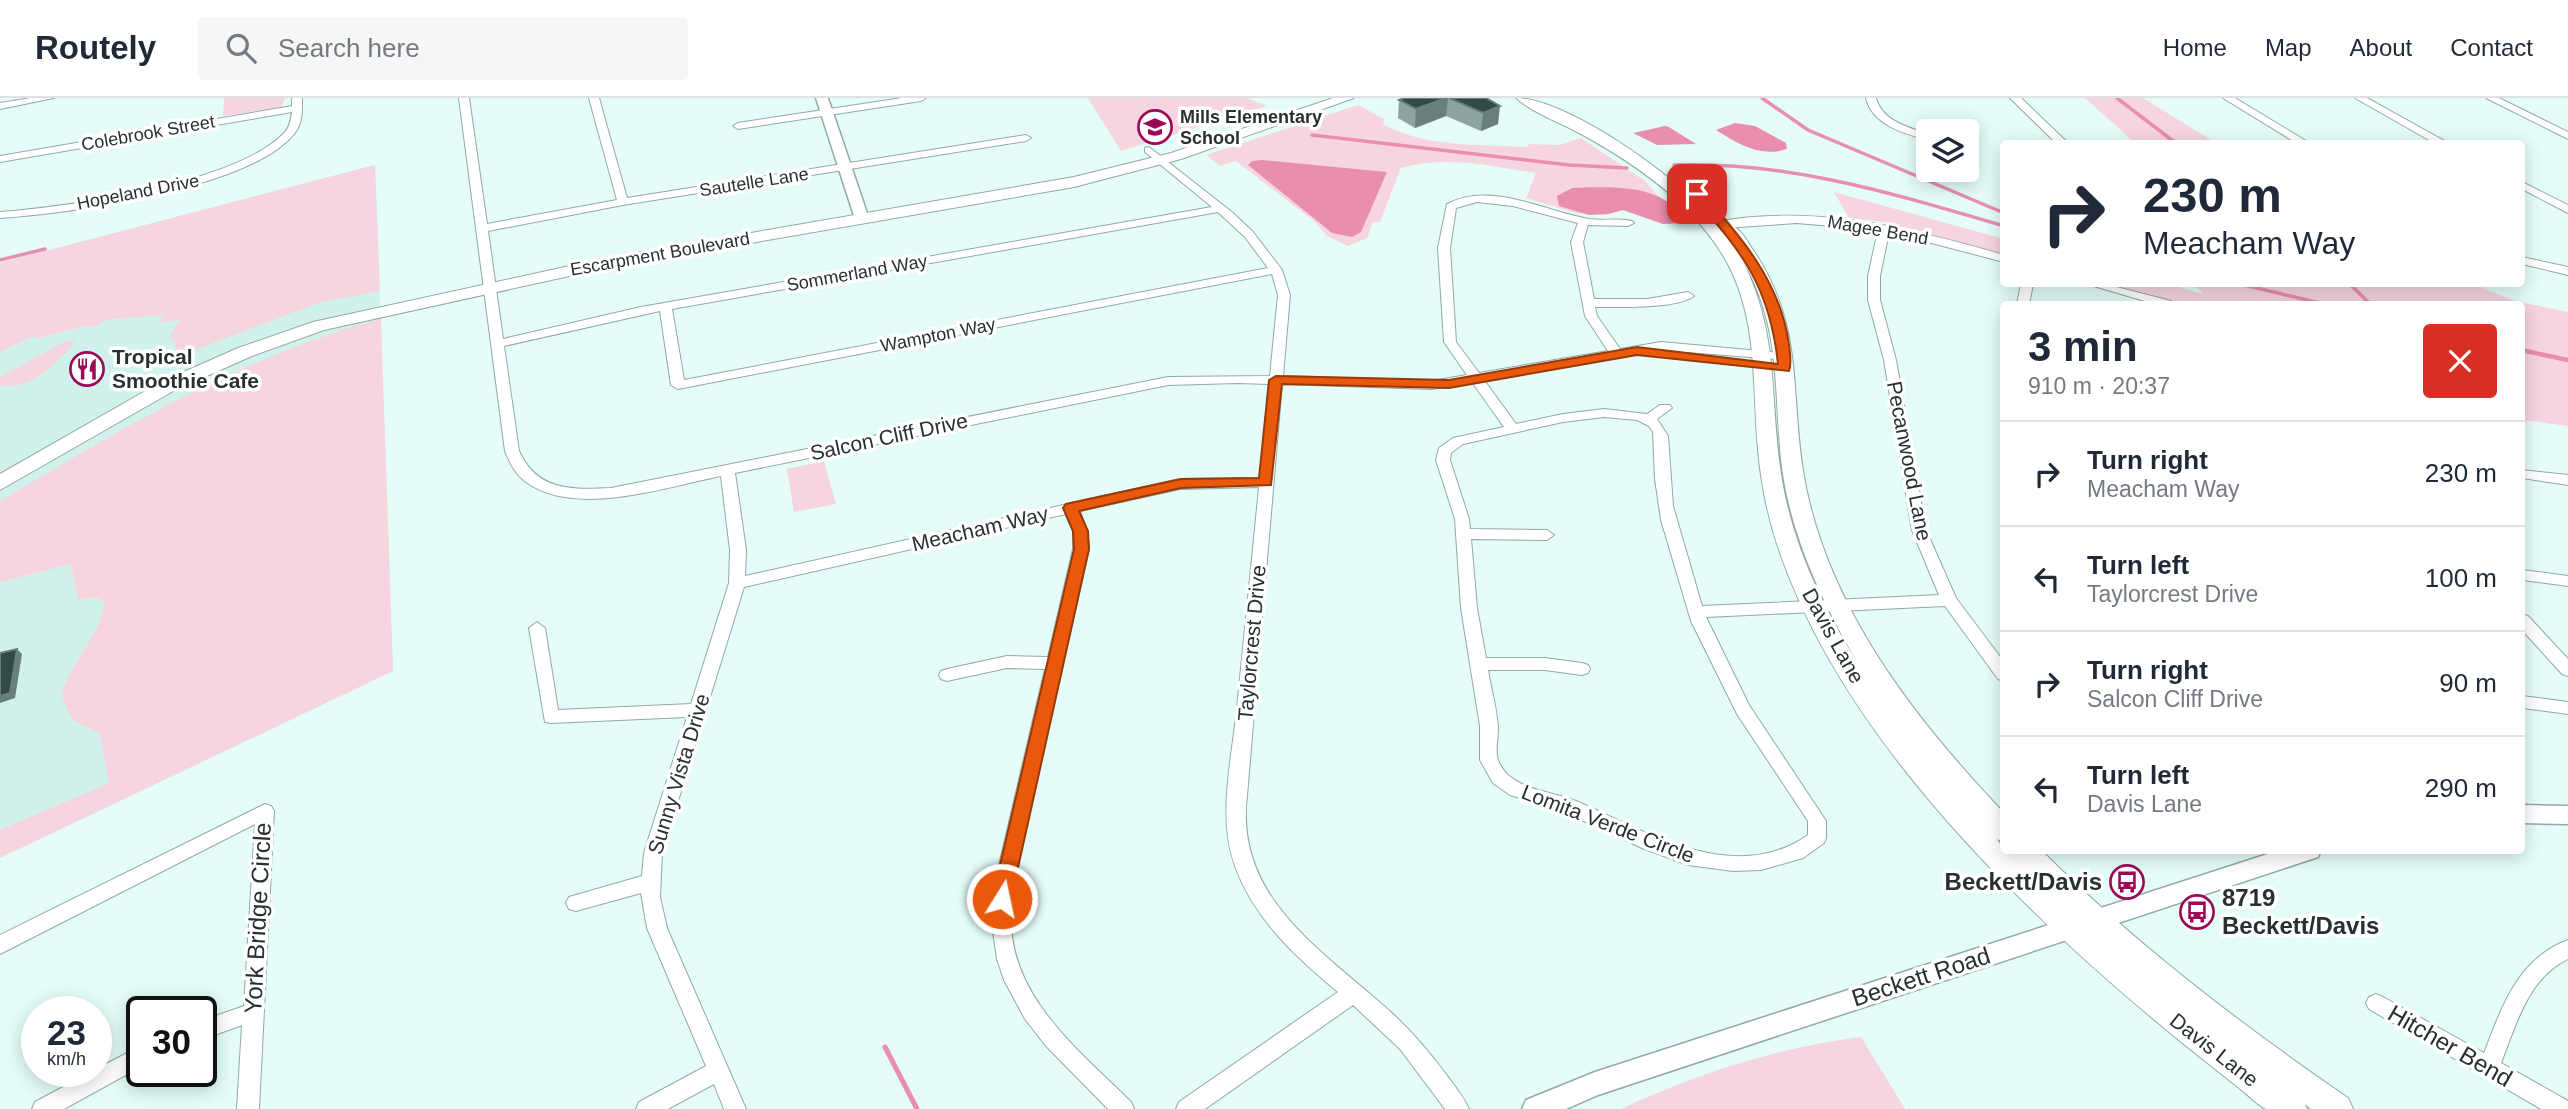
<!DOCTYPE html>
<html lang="en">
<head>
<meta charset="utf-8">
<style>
	body { margin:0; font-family:Arial,sans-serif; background:#f6f6f7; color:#1f2937; height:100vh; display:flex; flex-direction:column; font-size:26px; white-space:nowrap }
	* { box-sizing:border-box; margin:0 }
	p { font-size:23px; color:#747a83 }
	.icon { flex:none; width:38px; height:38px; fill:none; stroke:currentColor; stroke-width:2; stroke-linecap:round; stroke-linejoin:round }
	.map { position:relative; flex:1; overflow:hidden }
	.details { position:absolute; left:2000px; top:203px; width:525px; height:553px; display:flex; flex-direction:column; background:#fff; border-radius:7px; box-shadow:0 4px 18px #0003 }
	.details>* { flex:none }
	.guide { position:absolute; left:2000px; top:42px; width:525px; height:147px; border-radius:7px; box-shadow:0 4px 18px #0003; background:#fff; color:#1f2937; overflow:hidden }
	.controls { position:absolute; left:1916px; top:21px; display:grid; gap:14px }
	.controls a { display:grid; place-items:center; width:63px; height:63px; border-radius:7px; background:#fff; box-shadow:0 4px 18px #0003; font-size:35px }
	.speed { position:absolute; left:21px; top:898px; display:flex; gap:14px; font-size:35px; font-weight:700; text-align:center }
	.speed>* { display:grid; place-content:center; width:91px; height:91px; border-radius:50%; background:#fff; box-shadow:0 4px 18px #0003; line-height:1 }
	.speed small { font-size:18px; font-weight:400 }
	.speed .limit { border:4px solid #111; border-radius:10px; background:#fff; color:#111 }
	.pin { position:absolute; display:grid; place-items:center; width:60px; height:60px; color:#fff; margin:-30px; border-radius:14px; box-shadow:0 4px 10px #0006 }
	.me { position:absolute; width:77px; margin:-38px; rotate:10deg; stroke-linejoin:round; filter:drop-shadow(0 0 5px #0008) }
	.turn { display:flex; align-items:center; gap:24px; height:147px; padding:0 28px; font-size:32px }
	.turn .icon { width:91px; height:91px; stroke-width:2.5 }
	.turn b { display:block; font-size:49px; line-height:60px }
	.round { display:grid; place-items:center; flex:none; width:74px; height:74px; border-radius:7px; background:#f6f6f7 }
	.head { display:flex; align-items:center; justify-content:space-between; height:119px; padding:0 28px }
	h1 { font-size:42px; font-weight:800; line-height:52px }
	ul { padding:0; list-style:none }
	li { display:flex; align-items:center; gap:21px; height:105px; padding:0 28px; border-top:2px solid #e0e1e3 }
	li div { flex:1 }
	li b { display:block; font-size:26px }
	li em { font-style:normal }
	header { display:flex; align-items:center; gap:42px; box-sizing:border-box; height:98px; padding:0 35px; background:#fff; border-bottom:2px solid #e0e1e3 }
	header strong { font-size:33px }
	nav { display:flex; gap:38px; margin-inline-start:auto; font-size:24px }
	.search { width:490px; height:63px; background:#f6f6f7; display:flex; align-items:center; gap:18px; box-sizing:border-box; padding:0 24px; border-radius:7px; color:#747a83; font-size:26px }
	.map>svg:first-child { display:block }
	.built { fill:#d1f2ec }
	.green { fill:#f7d5df }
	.water { fill:#e98ead }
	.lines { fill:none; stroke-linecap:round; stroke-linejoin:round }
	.stream-far2 { stroke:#e98ead; stroke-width:3.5 }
	.stream-far1 { stroke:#e98ead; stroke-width:4.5 }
	.stream { stroke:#e98ead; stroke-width:5 }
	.minor-casing { stroke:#92a9a5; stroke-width:2 }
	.tertiary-casing { stroke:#92a9a5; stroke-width:3 }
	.secondary-casing { stroke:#92a9a5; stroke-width:2 }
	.minor { fill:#fff; fill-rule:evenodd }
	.tertiary { fill:#fff; fill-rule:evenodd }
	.secondary { fill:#fff; fill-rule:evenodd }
	.wall { fill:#8ca3a0 }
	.shaded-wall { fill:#697f7c }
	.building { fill:#344946; stroke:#697f7c; stroke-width:2 }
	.route { fill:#ea580c; stroke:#983908; stroke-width:2 }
	.labels { text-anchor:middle; stroke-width:7; stroke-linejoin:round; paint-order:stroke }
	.far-poi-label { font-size:18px; font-weight:bold; fill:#27312f; stroke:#fff; text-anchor:start }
	.far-street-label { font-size:18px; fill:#27312f; stroke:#fff }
	.poi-label { font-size:21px; font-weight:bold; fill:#27312f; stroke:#fff; text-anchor:start }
	.street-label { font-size:21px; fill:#27312f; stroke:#fff }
	.near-poi-label { font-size:24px; font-weight:bold; fill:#27312f; stroke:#fff; text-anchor:end }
	.near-street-label { font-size:24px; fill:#27312f; stroke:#fff }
</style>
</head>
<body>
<header>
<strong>Routely</strong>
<div class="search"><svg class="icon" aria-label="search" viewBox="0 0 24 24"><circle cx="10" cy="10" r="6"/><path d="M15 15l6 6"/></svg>Search here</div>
<nav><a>Home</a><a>Map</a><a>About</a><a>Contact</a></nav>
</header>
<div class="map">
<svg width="2568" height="1011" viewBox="0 0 2568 1011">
	<rect width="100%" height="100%" fill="#e4fdf9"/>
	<path class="built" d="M375 67 393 573 0 760V165Z"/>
	<g class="green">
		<path d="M224 0H285L281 9 223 18Z"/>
		<path d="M1088 0H1246L1267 8 1121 53Z"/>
		<path d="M2085 0H2143L2216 45H2135Z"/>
		<path d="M1358 7 1384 21 1383 26C1426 50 1480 46 1528 49L1529 46 1559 47 1581 40 1645 83 1683 125 1663 126 1623 112 1604 117 1575 115 1526 100 1536 75C1490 68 1447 57 1401 70L1380 124H1373L1367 140 1348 148 1327 138 1315 124 1236 63 1220 68 1206 57Z"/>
		<path d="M375 67 380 193 321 204 187 255 175 250V242L169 238 180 222 159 224 164 217 104 222 100 227 77 230 35 241 33 238 0 254V165Z"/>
		<path d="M1834 94 2004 141V156L1883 124 1849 120Z"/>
		<path d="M2108 186H2165L2204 196 2193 186H2473L2515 203 2568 214V328L2522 322V206H2182Z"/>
		<path d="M381 221 393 573 0 760V732L109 685 100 635 72 622 61 596C74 560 98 542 105 503L94 499 78 502 71 466 0 484V403C128 328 235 261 381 221Z"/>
		<path d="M66 243H75C58 265 29 294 0 287V279Z"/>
		<path d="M824 363 836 406 794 414 787 371Z"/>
		<path d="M1861 939 1905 1011H1621C1696 976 1779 949 1861 939Z"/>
	</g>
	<g class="water">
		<path d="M1735 25 1755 28 1786 45 1787 51C1761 60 1738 46 1716 32Z"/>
		<path d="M1665 28 1669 29 1696 46 1657 47 1633 35Z"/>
		<path d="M1262 62 1387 74 1361 134 1352 139 1332 135 1248 67 1252 63Z"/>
		<path d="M1572 90C1607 89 1669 84 1683 125L1663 126 1623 112 1608 116 1589 117 1559 108 1557 98Z"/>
	</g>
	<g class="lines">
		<g class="stream-far2">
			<path d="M1762 0 1808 32 2004 115"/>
			<path d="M2117 0 2177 46"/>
			<path d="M1312 37 1569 67 1627 70"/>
			<path d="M1674 67C1789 63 1895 96 2004 128"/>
			<path d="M0 162 45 151"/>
			<path d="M2240 186 2324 206"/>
			<path d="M2350 186 2370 206"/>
			<path d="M2522 252 2533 254"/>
		</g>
		<path class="stream-far1" d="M2525 253 2568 262"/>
		<path class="stream" d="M885 949 917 1011"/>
		<g class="minor-casing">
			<g id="minor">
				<path d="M31 0H54L0 11V5Z"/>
				<path d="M292 0H302C302 12 303 26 294 36 251 90 68 116 0 120V114C68 109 239 85 285 34 290 29 291 21 292 14L0 64V58L292 8Z"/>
				<path d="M459 0H469L487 126 617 102 589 0H599L627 100 1026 37 1031 40 1026 43 623 107 488 133 503 241 641 209 1212 109 1145 54V50L1149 49 1233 115 1253 134 1282 172 1290 197 1283 278 1432 283 1467 277 1444 244 1438 150 1447 106C1491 83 1544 113 1589 121 1603 123 1618 120 1632 123L1634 125 1628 128 1588 127 1583 144 1594 201H1647L1688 194 1694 198C1677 211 1619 209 1595 209L1597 218 1620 251 1661 244 1771 254 1776 255V261L1661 252 1484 282 1516 326 1563 316 1604 311 1647 316 1660 307H1670L1672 310 1657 321 1668 338 1673 408 1702 508 1939 497 1912 432 1884 262 1868 202V178L1878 132 1797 125 1709 131 1703 128 1705 126C1807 104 1906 129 2004 157V164L1889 134 1880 178V202L1896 262 1926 432 1956 500 2004 564V583L1998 581 1945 508 1706 519 1749 607 1826 723V740L1824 745 1803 760 1761 772 1733 773 1688 767 1642 750 1562 713 1510 697 1493 685 1480 662V628L1461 510 1455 421 1436 362 1439 350 1453 340 1504 329 1472 284 1432 291 1282 286 1246 709C1241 808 1332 859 1396 919 1414 936 1430 955 1445 975 1454 987 1463 998 1469 1011H1445L1400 951 1353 907 1205 1011H1176L1179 1004 1338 894C1296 859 1254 821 1235 768 1217 720 1232 660 1237 610 1244 537 1252 463 1259 389L1180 391 1080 413 1087 433 1089 451 1014 780C1013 793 1011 805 1011 818 1009 899 1079 952 1131 1004L1134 1011H1108L1046 948 1025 921 1004 882 997 861 991 820 996 780 1045 571 1007 570 947 583 941 581 939 577 941 573 947 571 1007 558 1048 559 1073 451V433L1066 416 744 489 662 755 660 799 667 830 746 1011H724L714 986 668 1011H636L639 1004 706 968 647 830 641 795 576 813 569 811 566 805 569 799 642 778 644 755 687 619 551 625 545 624 529 530 537 524 545 530 558 612 691 606 729 485 730 452 721 378C666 389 575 420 526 384 515 376 510 365 505 353ZM1477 104 1513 108 1578 125 1571 144 1585 218 1608 253 1479 275 1456 244 1450 150 1456 110ZM1218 114 1245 139 1268 170 684 282 672 211ZM1272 176 1278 197 1270 278 1168 279 611 390C572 392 537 393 519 353L504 248 660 213 671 287 678 291ZM1237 285 1269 286 1260 380 1180 381 745 478 746 452 735 375 1168 287ZM1604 319 1637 322 1649 328 1653 334 1655 381 1661 422 1691 523 1737 616 1808 723V737C1734 789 1646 733 1576 703 1554 694 1525 693 1507 676 1504 673 1499 666 1498 662 1495 653 1498 640 1498 630 1497 611 1491 591 1488 572H1545L1582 577 1588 575 1590 571 1588 567 1582 565 1545 560H1486L1477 510 1471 441 1547 442 1554 437 1547 432 1470 431 1469 421 1450 362 1451 355 1463 346 1563 324Z"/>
				<path d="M902 0H926L921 3 738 31 733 28 738 25Z"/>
				<path d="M1866 0H1876C1882 23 1908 29 1928 36V42C1905 36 1872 27 1866 0Z"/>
				<path d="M2010 0H2021L2069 46H2057Z"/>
				<path d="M2223 0H2235L2311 46H2298Z"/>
				<path d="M2355 0H2367L2450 46H2436Z"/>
				<path d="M2486 0H2499L2568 34V41Z"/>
				<path d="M1967 46 1974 48V52H1967Z"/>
				<path d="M2522 84 2568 107V115L2522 91Z"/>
				<path d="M2522 159 2568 169V177L2522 166Z"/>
				<path d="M2021 186H2033L2029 206H2017Z"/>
				<path d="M2087 186H2105L2171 203 2173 206H2155Z"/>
				<path d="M2522 372 2568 377V387L2522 380Z"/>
				<path d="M2522 472 2568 478V488L2522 482Z"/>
				<path d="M2522 516 2528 518 2568 561V578L2562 576 2522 532Z"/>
				<path d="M2522 598 2568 604V616L2522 610Z"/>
				<path d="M265 706 271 708 274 713 259 1011H237L242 927 201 942V923L244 908 255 726 0 856V837Z"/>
				<path d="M2568 842V861C2528 880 2516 927 2501 965L2568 1003V1011H2541L2369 911 2366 905 2369 899 2376 896 2383 899 2484 955C2502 909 2517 861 2568 842Z"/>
				<path d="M142 947V968L64 1011H32L35 1004Z"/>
			</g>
		</g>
		<g class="tertiary-casing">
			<g id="tertiary">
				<path d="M816 0H828L869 121 867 124 855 121Z"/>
				<path d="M2522 707 2568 708V726L2522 725Z"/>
				<path d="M2280 752H2321L2318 759 1598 997 1566 1011H1522L1526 1002 1595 974Z"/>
			</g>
		</g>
		<g class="secondary-casing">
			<g id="secondary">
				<path d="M1333 0H1354L1181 61 1074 89 606 170 324 232 252 258 175 292 0 392V376L161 284 238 250 313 224 606 160 1074 79 1171 55Z"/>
				<path d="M1516 0C1569 0 1691 88 1722 132L1730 127C1740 130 1746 141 1751 149 1804 225 1790 289 1803 373 1825 507 1913 619 2004 715V744L1997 741 2004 752 2012 756 2010 752H2041C2135 846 2239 925 2348 1000L2353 1011H2311L2305 1006 2307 1011C2295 1011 2276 1011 2266 1011 2259 1008 2250 999 2244 994 2223 977 2201 960 2180 943 2027 818 1844 643 1779 452 1768 420 1761 386 1758 352 1752 286 1759 219 1724 159 1692 105 1636 66 1581 36 1561 25 1533 15 1516 0ZM1743 163C1783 232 1773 295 1782 370 1792 441 1823 506 1859 567 1822 508 1792 446 1781 376 1769 296 1780 241 1743 163Z"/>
			</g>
		</g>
		<use href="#minor" class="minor"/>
		<use href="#tertiary" class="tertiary"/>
		<use href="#secondary" class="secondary"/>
	</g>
	<path class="wall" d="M1404 0H1486L1498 26 1481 33 1446 18 1415 30 1398 20 1399 2Z"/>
	<g class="shaded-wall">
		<path d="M1448 0 1446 18 1415 30 1416 11Z"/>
		<path d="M1500 8 1498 26 1481 33 1483 15Z"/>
		<path d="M17 551 22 556 15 600 0 605V598Z"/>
	</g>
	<g class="building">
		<path d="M1404 0H1446L1416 11 1399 2Z"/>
		<path d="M1449 0H1486L1500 8 1483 15Z"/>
		<path d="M17 551 10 595 0 598V555Z"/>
	</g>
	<path class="route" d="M1693 94H1701C1741 138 1781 185 1789 247 1790 255 1792 265 1789 273L1637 257 1449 290 1282 286 1271 387 1181 390 1079 413 1088 433 1089 451 1011 801 1009 807H995L992 801 1074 451 1073 433 1063 410 1066 406 1181 381 1259 380 1269 282 1276 278 1449 282 1637 249 1778 266C1770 190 1743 154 1693 99Z"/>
	<defs>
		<g id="school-ring" transform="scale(1.75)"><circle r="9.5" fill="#fff" stroke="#9c0855" stroke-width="1.5"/><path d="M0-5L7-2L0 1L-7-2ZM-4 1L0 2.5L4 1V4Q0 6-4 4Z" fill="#9c0855"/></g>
		<g id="restaurant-ring" transform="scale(1.75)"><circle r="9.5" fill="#fff" stroke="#9c0855" stroke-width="1.5"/><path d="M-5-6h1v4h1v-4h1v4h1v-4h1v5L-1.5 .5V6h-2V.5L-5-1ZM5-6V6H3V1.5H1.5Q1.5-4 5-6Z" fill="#9c0855"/></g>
		<g id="bus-ring" transform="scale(1.75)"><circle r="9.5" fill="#fff" stroke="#9c0855" stroke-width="1.5"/><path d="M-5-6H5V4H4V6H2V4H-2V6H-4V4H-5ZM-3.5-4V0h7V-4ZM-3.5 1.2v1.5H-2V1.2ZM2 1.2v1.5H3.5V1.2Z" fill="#9c0855"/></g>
	</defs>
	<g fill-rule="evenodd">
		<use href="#school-ring" x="1155" y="29"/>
		<use href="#restaurant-ring" x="87" y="271"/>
		<use href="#bus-ring" x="2127" y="784"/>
		<use href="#bus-ring" x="2197" y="814"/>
	</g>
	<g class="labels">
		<g class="far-poi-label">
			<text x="1180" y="25">Mills Elementary<tspan x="1180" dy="21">School</tspan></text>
		</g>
		<g class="far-street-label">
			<text transform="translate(148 35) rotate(-10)" y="6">Colebrook Street</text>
			<text transform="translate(754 84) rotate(-9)" y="6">Sautelle Lane</text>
			<text transform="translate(138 94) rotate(-11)" y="6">Hopeland Drive</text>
			<text transform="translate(1878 132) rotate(10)" y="6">Magee Bend</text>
			<text transform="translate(660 156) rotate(-10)" y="6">Escarpment Boulevard</text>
			<text transform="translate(857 175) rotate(-10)" y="6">Sommerland Way</text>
			<text transform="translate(938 237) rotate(-11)" y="6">Wampton Way</text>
		</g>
		<g class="poi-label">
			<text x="112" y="266">Tropical<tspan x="112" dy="24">Smoothie Cafe</tspan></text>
		</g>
		<g class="street-label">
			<text transform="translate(889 339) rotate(-12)" y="7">Salcon Cliff Drive</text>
			<text transform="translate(1909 363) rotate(79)" y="7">Pecanwood Lane</text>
			<text transform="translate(980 431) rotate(-13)" y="7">Meacham Way</text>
			<text transform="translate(1833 538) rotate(61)" y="7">Davis Lane</text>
			<text transform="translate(1252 545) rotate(-85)" y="7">Taylorcrest Drive</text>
			<text transform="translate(679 676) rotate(-73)" y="7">Sunny Vista Drive</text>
			<text transform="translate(1608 726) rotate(21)" y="7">Lomita Verde Circle</text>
			<text transform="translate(2214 952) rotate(38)" y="7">Davis Lane</text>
		</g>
		<g class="near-poi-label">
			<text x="2102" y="792">Beckett/Davis</text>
			<text x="2222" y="808" text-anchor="start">8719<tspan x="2222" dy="28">Beckett/Davis</tspan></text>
		</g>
		<g class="near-street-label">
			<text transform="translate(258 820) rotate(-87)" y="8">York Bridge Circle</text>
			<text transform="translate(1921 879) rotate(-18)" y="8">Beckett Road</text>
			<text transform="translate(2450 948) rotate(30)" y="8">Hitcher Bend</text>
		</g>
	</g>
</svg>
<div class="controls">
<a><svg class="icon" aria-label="layers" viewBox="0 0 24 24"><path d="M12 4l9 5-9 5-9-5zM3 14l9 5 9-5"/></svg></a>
</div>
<div class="speed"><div>23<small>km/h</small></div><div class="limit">30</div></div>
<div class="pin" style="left:1697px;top:96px;background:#d93025"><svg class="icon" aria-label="arrive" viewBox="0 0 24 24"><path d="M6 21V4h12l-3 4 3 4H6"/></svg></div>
<svg class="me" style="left:1002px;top:801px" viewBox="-20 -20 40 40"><circle r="17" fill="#ea580c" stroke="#fff" stroke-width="3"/><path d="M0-11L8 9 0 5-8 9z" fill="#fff"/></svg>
<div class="guide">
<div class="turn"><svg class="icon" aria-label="right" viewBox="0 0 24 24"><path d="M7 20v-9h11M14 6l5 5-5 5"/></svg><div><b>230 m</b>Meacham Way</div></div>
</div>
<section class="details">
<div class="head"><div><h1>3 min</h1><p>910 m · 20:37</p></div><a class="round" style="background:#d93025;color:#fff"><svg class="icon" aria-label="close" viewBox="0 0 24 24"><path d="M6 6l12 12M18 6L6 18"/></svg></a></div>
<ul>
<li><svg class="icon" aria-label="right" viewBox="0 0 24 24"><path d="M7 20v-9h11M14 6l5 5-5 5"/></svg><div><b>Turn right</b><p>Meacham Way</p></div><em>230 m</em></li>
<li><svg class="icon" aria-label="left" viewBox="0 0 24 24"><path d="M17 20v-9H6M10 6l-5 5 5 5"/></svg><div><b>Turn left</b><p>Taylorcrest Drive</p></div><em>100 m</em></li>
<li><svg class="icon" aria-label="right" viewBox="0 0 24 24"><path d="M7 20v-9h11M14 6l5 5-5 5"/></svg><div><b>Turn right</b><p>Salcon Cliff Drive</p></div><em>90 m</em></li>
<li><svg class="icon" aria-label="left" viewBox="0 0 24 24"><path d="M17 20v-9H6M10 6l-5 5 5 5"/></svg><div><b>Turn left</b><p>Davis Lane</p></div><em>290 m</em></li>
</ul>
</section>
</div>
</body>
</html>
